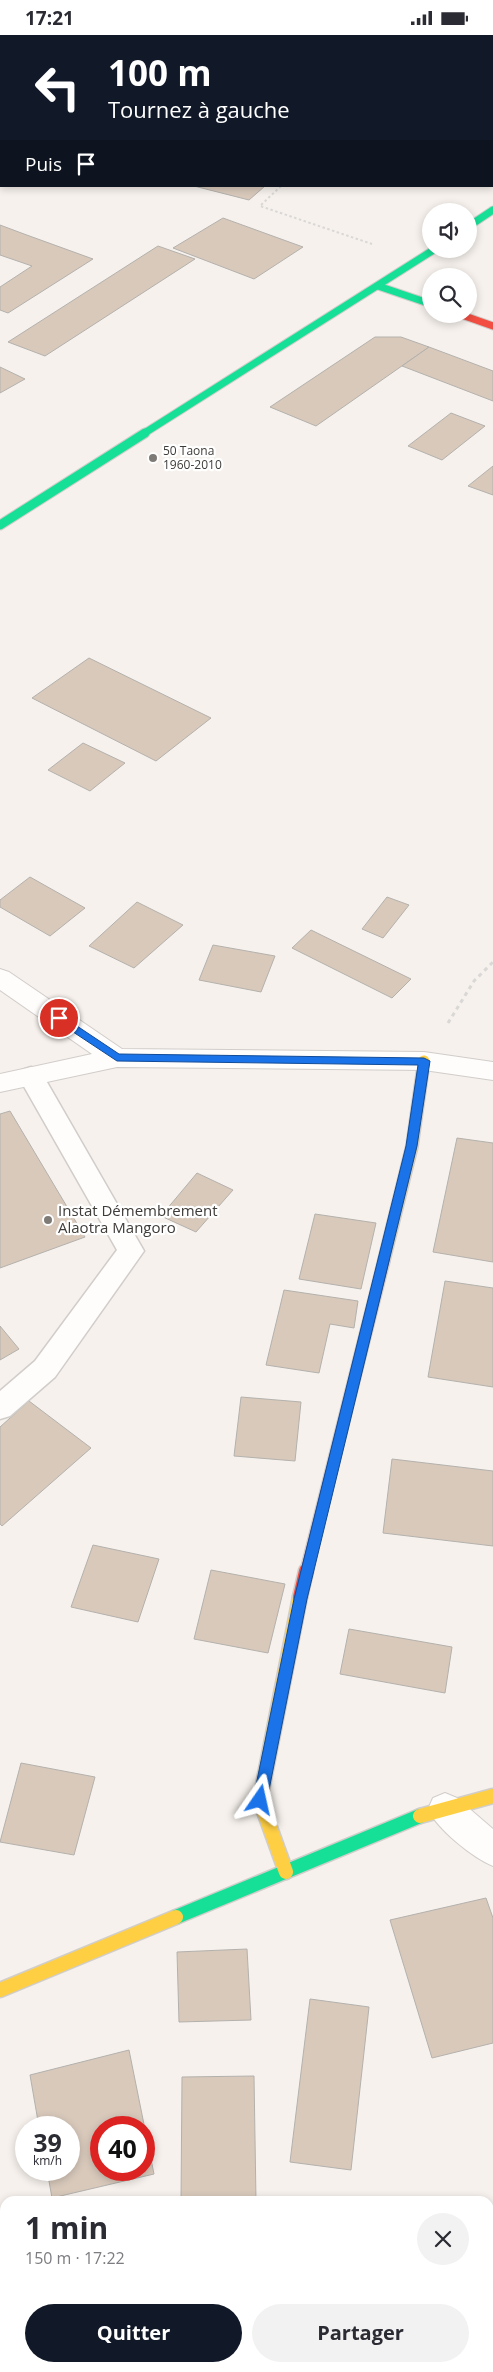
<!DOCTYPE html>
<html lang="fr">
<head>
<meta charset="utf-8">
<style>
	body { margin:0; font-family:"Open Sans",sans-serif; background:#f2f2f3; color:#2b2b33; height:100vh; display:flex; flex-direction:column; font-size:19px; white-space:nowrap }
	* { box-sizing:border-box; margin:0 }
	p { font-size:16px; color:#7c7c81 }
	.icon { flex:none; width:28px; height:28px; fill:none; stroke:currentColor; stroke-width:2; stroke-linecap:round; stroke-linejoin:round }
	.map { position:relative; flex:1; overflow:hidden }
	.details { position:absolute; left:0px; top:2161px; width:494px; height:176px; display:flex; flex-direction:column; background:#fff; border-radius:15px 15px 0 0; box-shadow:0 2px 8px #0003 }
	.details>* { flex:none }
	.top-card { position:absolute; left:0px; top:0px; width:494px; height:152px; box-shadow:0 2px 8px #0003; background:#111827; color:#fff; overflow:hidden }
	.tools { position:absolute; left:422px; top:168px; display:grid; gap:10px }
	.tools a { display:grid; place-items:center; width:55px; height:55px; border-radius:50%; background:#fff; box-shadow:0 2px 8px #0003; font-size:25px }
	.speed { position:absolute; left:15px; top:2081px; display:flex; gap:10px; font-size:25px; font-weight:700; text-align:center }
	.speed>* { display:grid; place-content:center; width:65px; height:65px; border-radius:50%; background:#fff; box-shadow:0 2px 8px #0003; line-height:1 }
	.speed small { font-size:12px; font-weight:400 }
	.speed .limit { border:8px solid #d22; background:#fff; color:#111 }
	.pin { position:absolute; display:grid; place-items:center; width:42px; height:42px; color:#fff; margin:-21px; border:2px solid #fff; border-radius:50%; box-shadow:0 1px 5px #0007 }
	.me { position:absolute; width:55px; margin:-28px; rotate:11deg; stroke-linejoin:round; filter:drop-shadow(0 0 4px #0008) }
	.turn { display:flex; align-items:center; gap:18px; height:105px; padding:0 25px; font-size:22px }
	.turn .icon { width:65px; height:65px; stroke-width:2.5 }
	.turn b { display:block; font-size:35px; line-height:42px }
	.then { display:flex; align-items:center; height:48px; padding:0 25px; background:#0003; gap:10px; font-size:19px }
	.round { display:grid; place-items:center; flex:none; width:52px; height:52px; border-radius:26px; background:#f2f2f3 }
	.summary { display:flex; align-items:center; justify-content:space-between; height:85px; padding:0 25px }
	h1 { font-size:30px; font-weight:700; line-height:38px }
	.primary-button { display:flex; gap:10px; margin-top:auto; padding:10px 25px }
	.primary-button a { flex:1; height:58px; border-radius:30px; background:#111827; color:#fff; font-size:20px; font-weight:700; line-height:58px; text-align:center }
	.primary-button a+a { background:#f2f2f3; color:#2b2b33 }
	.status { display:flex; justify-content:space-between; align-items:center; height:35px; padding:0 25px; background:#fff; direction:ltr }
	.status svg { height:14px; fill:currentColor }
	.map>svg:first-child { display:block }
	.building { fill:#d8c9bb; stroke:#b4b1ad; fill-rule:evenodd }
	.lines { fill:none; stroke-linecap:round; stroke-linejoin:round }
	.lane-casing { stroke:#d1cdca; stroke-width:3 }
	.street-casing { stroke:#d1cdca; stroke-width:2 }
	.fast-far2-casing { stroke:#d1cdca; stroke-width:9 }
	.fast-far1-casing { stroke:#d1cdca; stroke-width:11 }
	.fast-casing { stroke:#d1cdca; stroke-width:17 }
	.slow-far1-casing { stroke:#d1cdca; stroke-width:14 }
	.slow-casing { stroke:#d1cdca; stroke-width:17 }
	.jam-far2-casing { stroke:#d1cdca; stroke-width:9 }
	.jam-far1-casing { stroke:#d1cdca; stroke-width:14 }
	.jam-casing { stroke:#d1cdca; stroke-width:17 }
	.path-far1 { stroke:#d9d8d6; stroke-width:2; stroke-dasharray:2.5 2.5; stroke-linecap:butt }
	.path { stroke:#d9d8d6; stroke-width:3; stroke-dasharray:4 4; stroke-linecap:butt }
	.lane { fill:#fefdfc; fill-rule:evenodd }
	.street { fill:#fefdfc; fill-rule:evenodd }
	.fast-far2 { stroke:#16e098; stroke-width:7 }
	.fast-far1 { stroke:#16e098; stroke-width:9 }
	.fast { stroke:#16e098; stroke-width:14 }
	.slow-far1 { stroke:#ffcf43; stroke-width:11 }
	.slow { stroke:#ffcf43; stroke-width:14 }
	.jam-far2 { stroke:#f24e42; stroke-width:7 }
	.jam-far1 { stroke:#f24e42; stroke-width:11 }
	.jam { stroke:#f24e42; stroke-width:14 }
	.route { fill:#1a73e8; stroke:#114b97 }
	.poi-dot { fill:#7e7b77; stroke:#fff; stroke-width:2 }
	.labels { text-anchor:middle; stroke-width:4.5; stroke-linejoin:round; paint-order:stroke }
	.far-poi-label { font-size:12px; fill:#3e3b38; stroke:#fff; text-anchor:start }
	.poi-label { font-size:15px; fill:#3e3b38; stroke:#fff; text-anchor:start }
</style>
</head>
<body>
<div class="status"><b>17:21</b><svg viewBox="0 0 49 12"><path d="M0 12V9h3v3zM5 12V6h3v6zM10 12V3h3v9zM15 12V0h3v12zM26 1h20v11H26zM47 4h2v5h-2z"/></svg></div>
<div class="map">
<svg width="493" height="2337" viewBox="0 0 493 2337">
	<rect width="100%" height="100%" fill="#f6f1ec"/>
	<g class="building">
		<path d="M194 151H265L249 165Z"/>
		<path d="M223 183 303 212 254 244 173 213Z"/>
		<path d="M0 190 24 199 93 224 8 278 0 275V252L32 231 0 220Z"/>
		<path d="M158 211 195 224 45 321 8 307Z"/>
		<path d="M375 302H401L429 312 316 391 270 372Z"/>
		<path d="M429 312 493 336V366L402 331Z"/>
		<path d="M0 332 25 344 0 358Z"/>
		<path d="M451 378 485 391 442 425 408 411Z"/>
		<path d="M493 431V460L468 451Z"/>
		<path d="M89 623 211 683 156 726 32 663Z"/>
		<path d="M83 708 125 728 90 756 48 735Z"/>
		<path d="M30 842 85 873 50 901 0 872V865Z"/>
		<path d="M387 862 409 870 383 903 362 894Z"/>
		<path d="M137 867 183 890 134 933 89 911Z"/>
		<path d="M311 895 411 944 392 963 292 913Z"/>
		<path d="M213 910 275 921 261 957 199 945Z"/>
		<path d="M10 1076 85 1202 0 1233V1079Z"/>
		<path d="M457 1103 493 1108V1227L433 1217Z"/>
		<path d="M197 1138 233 1155 196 1197 161 1181Z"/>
		<path d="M315 1179 376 1188 361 1254 299 1244Z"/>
		<path d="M445 1246 493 1253V1352L428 1342Z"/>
		<path d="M284 1255 358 1266 354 1293 330 1289 319 1338 266 1330Z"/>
		<path d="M0 1291 19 1314 0 1325Z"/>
		<path d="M241 1362 301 1367 295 1426 234 1421Z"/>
		<path d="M29 1366 91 1413 2 1491 0 1489V1392Z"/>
		<path d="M392 1424 493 1436V1511L383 1498Z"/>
		<path d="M93 1510 159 1524 138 1587 71 1572Z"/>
		<path d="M211 1535 285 1549 268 1618 194 1604Z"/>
		<path d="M349 1594 452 1612 445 1658 340 1639Z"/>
		<path d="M21 1728 95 1742 74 1820 0 1807Z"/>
		<path d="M486 1863 493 1883V2008L432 2023 390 1885Z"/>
		<path d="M247 1914 251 1985 179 1987 177 1917Z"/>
		<path d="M310 1964 369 1972 351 2135 290 2127Z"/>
		<path d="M129 2015 154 2139 52 2163 47 2135H69V2092H39L30 2040ZM101 2092H144V2135H101Z"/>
		<path d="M254 2041 256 2166H181L182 2042Z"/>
		<rect x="180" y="2332" width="138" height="5"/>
	</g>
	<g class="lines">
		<g class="lane-casing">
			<path id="lane" d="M31 1032 40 1035 144 1216 55 1342 10 1381 0 1384V1356L35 1326 117 1215 18 1041 22 1035Z"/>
		</g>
		<g class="street-casing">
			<g id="street">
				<path d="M0 934 9 937 122 1014 424 1017 493 1027V1045L424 1035 117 1032 0 1057V1039L92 1019 0 955Z"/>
				<path d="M445 1758 457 1763 493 1794V1831C473 1823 437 1794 428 1774L433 1763Z"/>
			</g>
		</g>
		<g class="fast-far2-casing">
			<g id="fast-far2">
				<path d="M469 191 493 175"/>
				<path d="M378 251 431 269"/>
				<path d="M143 399 435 214"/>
			</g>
		</g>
		<g class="fast-far1-casing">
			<path id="fast-far1" d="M0 490 145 398"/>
		</g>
		<g class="fast-casing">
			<path id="fast" d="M176 1882 420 1781"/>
		</g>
		<g class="slow-far1-casing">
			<path id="slow-far1" d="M384 1225 412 1111 424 1026"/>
		</g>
		<g class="slow-casing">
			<g id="slow">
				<path d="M420 1781 493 1761"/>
				<path d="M286 1837 260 1765 300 1562"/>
				<path d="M0 1955 176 1882"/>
			</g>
		</g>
		<g class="jam-far2-casing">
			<path id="jam-far2" d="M459 279 493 291"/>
		</g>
		<g class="jam-far1-casing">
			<path id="jam-far1" d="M306 1537 384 1225"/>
		</g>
		<g class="jam-casing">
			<path id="jam" d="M300 1562 306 1536"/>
		</g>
		<g class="path-far1">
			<path d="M218 0 220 1"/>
			<path d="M390 1 392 0"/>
			<path d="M281 151 260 171 372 209"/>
		</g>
		<path class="path" d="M448 988 474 946 493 927"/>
		<use href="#lane" class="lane"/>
		<use href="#street" class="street"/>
		<use href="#fast-far2" class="fast-far2"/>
		<use href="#fast-far1" class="fast-far1"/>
		<use href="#fast" class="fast"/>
		<use href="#slow-far1" class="slow-far1"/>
		<use href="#slow" class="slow"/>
		<use href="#jam-far2" class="jam-far2"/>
		<use href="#jam-far1" class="jam-far1"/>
		<use href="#jam" class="jam"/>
	</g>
	<path class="route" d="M59 979 119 1019 424 1023 430 1026 417 1111 307 1564 267 1765 265 1769 260 1771 255 1769 253 1765 294 1564 406 1111 418 1030 117 1026 55 985 53 983Z"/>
	<g class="poi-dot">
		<circle cx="153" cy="423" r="5"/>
		<circle cx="48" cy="1185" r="5"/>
	</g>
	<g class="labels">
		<g class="far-poi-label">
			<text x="163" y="420">50 Taona<tspan x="163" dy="14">1960-2010</tspan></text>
		</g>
		<g class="poi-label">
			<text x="58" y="1181">Instat Démembrement<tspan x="58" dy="17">Alaotra Mangoro</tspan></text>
		</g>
	</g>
</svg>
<div class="tools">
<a><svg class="icon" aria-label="sound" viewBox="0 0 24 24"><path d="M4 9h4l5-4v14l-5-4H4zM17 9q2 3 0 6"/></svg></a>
<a><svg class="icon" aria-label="search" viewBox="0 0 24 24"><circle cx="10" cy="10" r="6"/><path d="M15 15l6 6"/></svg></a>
</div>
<div class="speed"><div>39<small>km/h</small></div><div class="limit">40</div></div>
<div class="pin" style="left:59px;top:983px;background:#d93025"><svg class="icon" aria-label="arrive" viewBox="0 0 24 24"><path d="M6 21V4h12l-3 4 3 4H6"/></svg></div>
<svg class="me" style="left:260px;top:1765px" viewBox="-20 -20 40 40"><path d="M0-17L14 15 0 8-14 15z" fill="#1a73e8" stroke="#fff" stroke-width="4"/></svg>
<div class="top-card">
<div class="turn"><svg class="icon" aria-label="left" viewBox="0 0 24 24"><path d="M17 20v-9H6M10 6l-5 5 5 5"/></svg><div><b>100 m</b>Tournez à gauche</div></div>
<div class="then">Puis<svg class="icon" aria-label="arrive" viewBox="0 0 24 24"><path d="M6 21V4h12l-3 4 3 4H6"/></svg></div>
</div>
<section class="details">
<div class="summary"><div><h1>1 min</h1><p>150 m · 17:22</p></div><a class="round"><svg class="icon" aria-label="close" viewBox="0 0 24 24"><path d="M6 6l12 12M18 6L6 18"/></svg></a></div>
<div class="primary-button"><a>Quitter</a><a>Partager</a></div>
</section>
</div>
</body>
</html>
